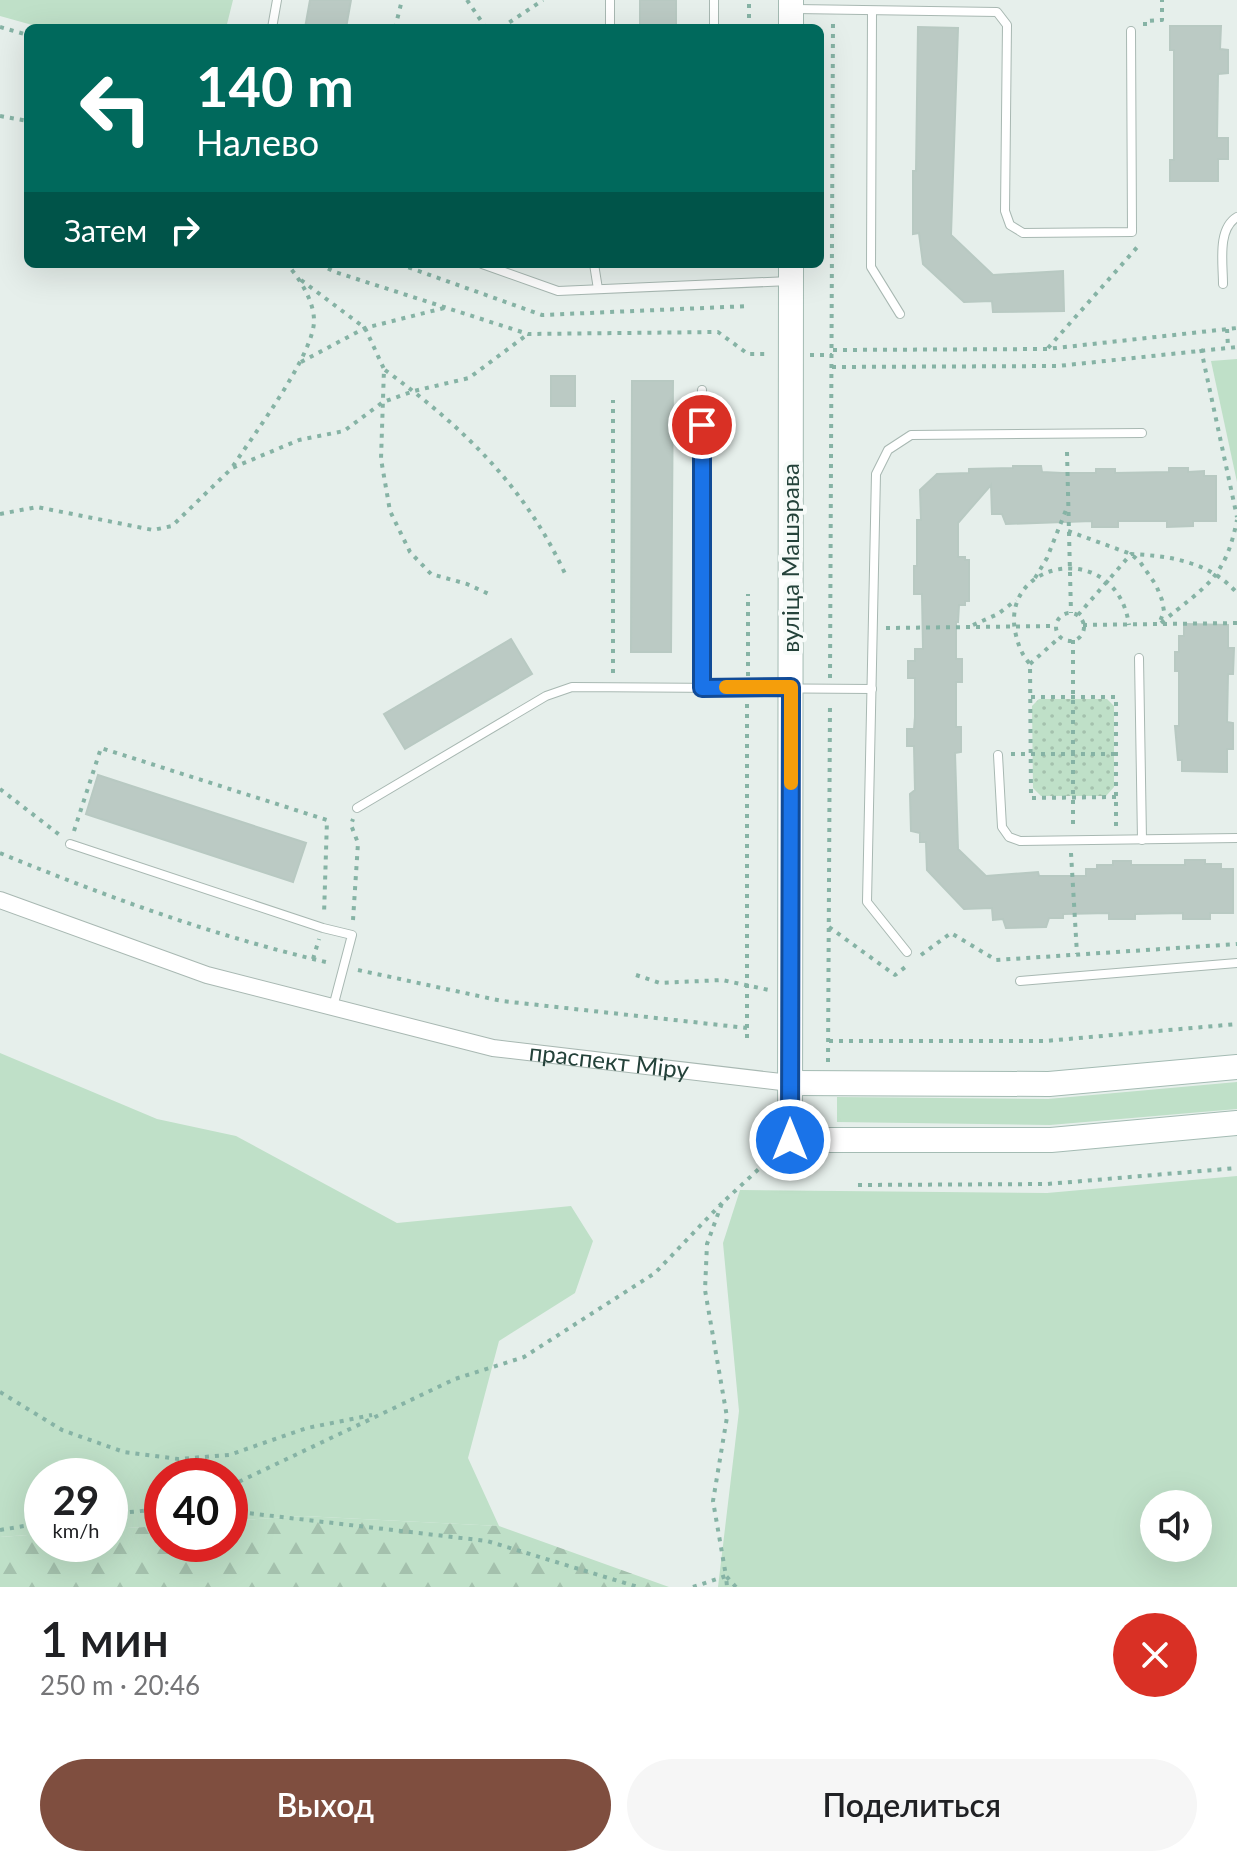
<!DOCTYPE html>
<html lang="ru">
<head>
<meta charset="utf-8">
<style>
	body { margin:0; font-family:Lato,sans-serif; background:#f6f6f6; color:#202124; height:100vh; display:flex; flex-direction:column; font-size:30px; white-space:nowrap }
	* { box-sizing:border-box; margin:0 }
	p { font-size:26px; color:#757577 }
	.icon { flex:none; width:44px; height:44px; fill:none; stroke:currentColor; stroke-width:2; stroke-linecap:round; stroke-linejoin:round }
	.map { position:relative; height:1587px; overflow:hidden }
	.side { display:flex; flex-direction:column; background:#fff; flex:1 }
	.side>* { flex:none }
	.hud { position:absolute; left:24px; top:24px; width:800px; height:244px; border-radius:12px; box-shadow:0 8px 32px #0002; background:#00695c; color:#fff; overflow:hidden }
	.tools { position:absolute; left:1140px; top:1490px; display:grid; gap:16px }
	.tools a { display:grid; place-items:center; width:72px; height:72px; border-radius:50%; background:#fff; box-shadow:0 8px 32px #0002; font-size:40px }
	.speed { position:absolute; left:24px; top:1458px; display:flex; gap:16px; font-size:40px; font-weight:700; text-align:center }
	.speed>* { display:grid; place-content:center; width:104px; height:104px; border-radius:50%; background:#fff; box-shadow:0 8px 32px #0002; line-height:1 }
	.speed small { font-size:20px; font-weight:400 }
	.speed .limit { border:12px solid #d22; background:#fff; color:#111 }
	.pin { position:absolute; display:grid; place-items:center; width:68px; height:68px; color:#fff; margin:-34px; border:4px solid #fff; border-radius:50%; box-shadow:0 2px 8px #0007 }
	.me { position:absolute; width:88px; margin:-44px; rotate:0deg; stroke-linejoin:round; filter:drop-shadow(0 0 6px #0008) }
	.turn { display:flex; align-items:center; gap:28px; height:168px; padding:0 40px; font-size:36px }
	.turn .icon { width:104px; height:104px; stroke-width:2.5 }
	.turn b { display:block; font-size:56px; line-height:68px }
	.then { display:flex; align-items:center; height:76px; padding:0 40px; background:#0003; gap:16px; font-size:30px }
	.round { display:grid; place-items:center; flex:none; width:84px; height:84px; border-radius:42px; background:#f6f6f6 }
	.headline { display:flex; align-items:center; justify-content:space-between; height:136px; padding:0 40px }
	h1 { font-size:48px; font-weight:600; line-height:60px }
	.action { display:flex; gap:16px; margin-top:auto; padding:16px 40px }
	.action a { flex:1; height:92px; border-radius:48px; background:#7f4e3f; color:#fff; font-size:32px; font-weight:600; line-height:92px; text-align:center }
	.action a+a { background:#f6f6f6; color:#202124 }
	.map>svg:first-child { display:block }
	.grass { fill:#bfe0c8; fill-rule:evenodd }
	.forest { fill:url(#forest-firs) }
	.park { fill:url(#park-dots) }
	.building { fill:#bbcac4; stroke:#b8c9c2; stroke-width:2 }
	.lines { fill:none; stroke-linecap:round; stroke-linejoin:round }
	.lane-casing { stroke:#a8b8b2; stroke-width:10 }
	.street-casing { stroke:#a8b8b2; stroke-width:18 }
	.secondary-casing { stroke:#a4bbb3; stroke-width:26 }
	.path { stroke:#86b3a5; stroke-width:4; stroke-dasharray:4 6; stroke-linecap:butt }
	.lane { stroke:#fff; stroke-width:8 }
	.street { stroke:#fff; stroke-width:16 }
	.secondary { stroke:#fff; stroke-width:24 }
	.route-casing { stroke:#114b97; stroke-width:20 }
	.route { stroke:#1a73e8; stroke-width:14 }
	.slow { stroke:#f59e0b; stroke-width:14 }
	.labels { text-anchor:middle; stroke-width:8; stroke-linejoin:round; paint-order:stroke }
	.street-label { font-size:24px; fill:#24423a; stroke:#f7fbf9 }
</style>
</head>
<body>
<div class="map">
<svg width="1237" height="1587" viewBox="0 0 1237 1587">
	<defs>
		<pattern id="forest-firs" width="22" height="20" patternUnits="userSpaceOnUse" patternTransform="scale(2)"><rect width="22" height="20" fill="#bfe0c8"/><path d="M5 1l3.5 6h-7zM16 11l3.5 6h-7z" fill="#a4c1ad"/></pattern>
		<pattern id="park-dots" width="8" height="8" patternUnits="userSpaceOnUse" patternTransform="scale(2)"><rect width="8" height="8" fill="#bfe0c8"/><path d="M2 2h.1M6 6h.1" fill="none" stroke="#a4c1ad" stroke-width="1.8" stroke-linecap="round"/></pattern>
	</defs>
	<rect width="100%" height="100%" fill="#e6efeb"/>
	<g class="grass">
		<path d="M0 0H233L226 28H43L0 16Z"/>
		<path d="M1237 359V482L1211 361Z"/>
		<path d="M0 1053 157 1119 236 1136 397 1223 571 1206 593 1241 575 1293 499 1341 468 1458 499 1526 303 1516 230 1521V1476H162V1526L110 1529V1476H42V1534L0 1537Z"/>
		<path d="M1237 1082V1109L1050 1125 837 1122V1097L1048 1099Z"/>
		<path d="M1237 1176V1587H718L739 1411 723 1243 740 1190 1047 1193ZM1198 1504V1548H1154V1504Z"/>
	</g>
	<path class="forest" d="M303 1516 499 1526 669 1587H0V1537L42 1534V1544H110V1529L162 1526V1544H230V1521Z"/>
	<path class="park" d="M1039 699H1107L1114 706V787L1106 796H1041L1033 788 1032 706Z"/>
	<g class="building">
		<path d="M310 0H351L346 28H305Z"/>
		<rect x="640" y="0" width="36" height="28"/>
		<path d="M1170 26H1221L1220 49 1228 50V73L1218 74 1217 138H1228V159H1218V181H1170V160H1174V50H1170Z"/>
		<path d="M918 27 958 28 951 235 993 275 1063 271 1064 311 993 312 992 301 964 302 923 264 919 233 913 234V171H916Z"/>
		<rect x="551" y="376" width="24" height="30"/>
		<path d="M632 381H673L671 652H631Z"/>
		<path d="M1013 466H1041L1042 472 1062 473H1096V469H1115V473L1169 472V468H1188V472L1204 471V476H1216V521H1193V526L1167 527V521H1118V527H1092V521L1006 524 1002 514H992L991 485 958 523V557H965V560H969V601H965V605H959L958 622H956V659H962V682H956V727H961V752L955 753 958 849 986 876 1038 872 1039 876H1086V869H1097V865H1113V861H1131V865H1185V860H1205V864H1221V869H1233V913H1210V919H1183V913L1135 914V919H1109V913L1063 914V918H1049L1046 927 1006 928 1003 919 993 920 992 908 964 909 927 870 926 842H920V833L911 831 910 794 915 790 914 746H907V729H914L915 717V678H908V661H915V649H923L922 594H914V566H917V520H921L920 490 937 474 969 473V469L1013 468Z"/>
		<path d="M1184 624 1228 625V648H1234L1233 674H1228L1227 722 1233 723V749H1227V772L1182 771V760H1178L1175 726H1179V671H1175V652H1179V636H1184Z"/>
		<path d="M511 639 532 674 405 749 384 714Z"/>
		<path d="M98 775 306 843 293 882 86 814Z"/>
	</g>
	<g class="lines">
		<g class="lane-casing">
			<g id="lane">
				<path d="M796 9 997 12 1007 25 1005 211 1010 225 1023 233 1132 232 1131 31"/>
				<path d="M872 11 871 267 900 314"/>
				<path d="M272 28 277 0"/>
				<path d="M610 28V0"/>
				<path d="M714 28V0"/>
				<path d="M482 264 558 291 790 281"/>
				<path d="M594 264 598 289"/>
				<path d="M1223 284C1223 263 1217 229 1237 217"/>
				<path d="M1139 658 1142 840"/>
				<path d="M702 688V390"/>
				<path d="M998 755 1002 827 1009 837 1020 841 1237 838"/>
				<path d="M357 808 546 696 572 687 872 689"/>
				<path d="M70 844 323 928 352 935 333 1007"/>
				<path d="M907 952 867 902 876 474 888 450 911 435 1142 433"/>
				<path d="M1020 981 1237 963"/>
			</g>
		</g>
		<g class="street-casing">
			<g id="street">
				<path id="s1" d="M0 900 207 975 493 1048 790 1083"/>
			</g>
		</g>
		<g class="secondary-casing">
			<g id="secondary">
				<path d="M791 0V28"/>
				<path d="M791 264 790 1140H1051L1237 1123"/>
				<path d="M790 1083 1049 1084 1237 1067"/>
			</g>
		</g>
		<g class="path">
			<path d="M467 0 486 28"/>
			<path d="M1145 26V21L1162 20V0"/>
			<path d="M0 27 28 35"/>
			<path d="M395 28 402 0"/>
			<path d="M501 28 543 0"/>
			<path d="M749 28V0"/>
			<path d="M0 116 28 121"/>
			<path d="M319 264 335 272 528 334 718 332 748 354H769"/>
			<path d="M399 264 542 315 749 306"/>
			<path d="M301 280 365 328 384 369 381 459 390 511 410 552 431 574 467 584 491 595"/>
			<path d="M1227 329 1228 347"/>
			<path d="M1048 348 1140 244"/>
			<path d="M1201 349 1237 517"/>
			<path d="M833 350 1047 349 1237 328"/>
			<path d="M810 355H832"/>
			<path d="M301 362 365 328 444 308"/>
			<path d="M832 367 1058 366 1237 347"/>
			<path d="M385 370C464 428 526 487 567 578"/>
			<path d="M1067 452 1071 613"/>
			<path d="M233 466C252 437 316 352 314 319 313 299 299 278 287 264"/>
			<path d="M0 514 37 507 153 530 172 526 232 468 299 440 344 431 383 402 414 391 469 378 528 334"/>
			<path d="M1068 531 1131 554 1140 562 1156 585 1162 600 1164 611 1159 624"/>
			<path d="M1035 578 1047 558 1066 510"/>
			<circle cx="1070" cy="627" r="14"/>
			<path d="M1078 615 1131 554C1171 556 1210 562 1237 593"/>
			<path d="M1161 623C1205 586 1225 580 1237 520"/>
			<path d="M973 625 998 614 1016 600"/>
			<path d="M1083 625 1237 623"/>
			<path d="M886 628 1056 626"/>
			<path d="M1073 640V827"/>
			<path d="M1030 664 1060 637"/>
			<path d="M613 673V400"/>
			<path d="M748 676V594"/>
			<path d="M830 678 833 22"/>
			<path d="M1031 697H1116V826"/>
			<path d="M1011 754H1116"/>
			<path d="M0 789 61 836"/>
			<path d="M1116 797 1031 798 1030 664C1021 654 1018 644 1015 631 1002 558 1117 540 1129 625"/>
			<path d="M74 831 101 748 327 820 324 915"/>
			<path d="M0 853C107 897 217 937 330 963"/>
			<path d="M1071 853 1077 954"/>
			<path d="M353 920 358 843 351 825 353 819"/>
			<path d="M829 927 895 975 908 965"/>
			<path d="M921 955 951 933 996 960 1237 944"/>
			<path d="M313 959 319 939"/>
			<path d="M358 970 502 1001 747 1028"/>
			<path d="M636 975 660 983 722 980 769 990"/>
			<path d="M747 1038V701"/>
			<path d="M829 1041H1045L1237 1024"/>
			<path d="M828 1062 830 702"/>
			<path d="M858 1185 1047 1184 1237 1168"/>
			<path d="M0 1392 62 1430 124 1452 178 1459 229 1455 307 1428 372 1415"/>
			<path d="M230 1486 455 1379 524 1357 655 1273 722 1203"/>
			<path d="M230 1511 487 1541 638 1587"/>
			<path d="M110 1514 162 1509"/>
			<path d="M0 1530 42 1523"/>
			<path d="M693 1587 726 1576 727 1587"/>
			<path d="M736 1587 726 1576 713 1501 727 1417 705 1290 707 1244 722 1203 774 1155"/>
		</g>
		<use href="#lane" class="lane"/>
		<use href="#street" class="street"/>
		<use href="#secondary" class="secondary"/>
	</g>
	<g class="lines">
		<g class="route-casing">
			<path id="route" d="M702 425V688L791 687 790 1140"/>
		</g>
		<use href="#route" class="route"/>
		<path class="slow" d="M726 687H791V783"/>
	</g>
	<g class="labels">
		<g class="street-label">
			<text transform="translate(791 558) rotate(-90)" y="8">вуліца Машэрава</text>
			<text dy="8" stroke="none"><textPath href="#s1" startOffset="632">праспект Міру</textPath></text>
		</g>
	</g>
</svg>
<div class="tools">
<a><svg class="icon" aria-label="sound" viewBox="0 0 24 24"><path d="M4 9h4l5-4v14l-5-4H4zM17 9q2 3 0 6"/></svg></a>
</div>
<div class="speed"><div>29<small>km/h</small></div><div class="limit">40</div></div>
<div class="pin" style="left:702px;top:425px;background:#d93025"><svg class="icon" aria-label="arrive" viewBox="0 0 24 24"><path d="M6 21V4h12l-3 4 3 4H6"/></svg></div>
<svg class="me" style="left:790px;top:1140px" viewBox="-20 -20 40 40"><circle r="17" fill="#1a73e8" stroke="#fff" stroke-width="3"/><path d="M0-11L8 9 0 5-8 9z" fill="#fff"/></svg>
<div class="hud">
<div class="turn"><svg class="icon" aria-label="left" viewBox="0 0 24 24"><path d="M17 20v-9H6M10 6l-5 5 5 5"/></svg><div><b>140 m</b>Налево</div></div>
<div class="then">Затем<svg class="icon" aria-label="right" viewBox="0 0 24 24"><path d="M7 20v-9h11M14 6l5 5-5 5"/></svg></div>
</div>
</div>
<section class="side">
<div class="headline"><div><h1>1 мин</h1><p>250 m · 20:46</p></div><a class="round" style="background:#d93025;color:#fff"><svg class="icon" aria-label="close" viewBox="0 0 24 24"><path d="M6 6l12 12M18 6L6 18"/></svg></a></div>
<div class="action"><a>Выход</a><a>Поделиться</a></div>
</section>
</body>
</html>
